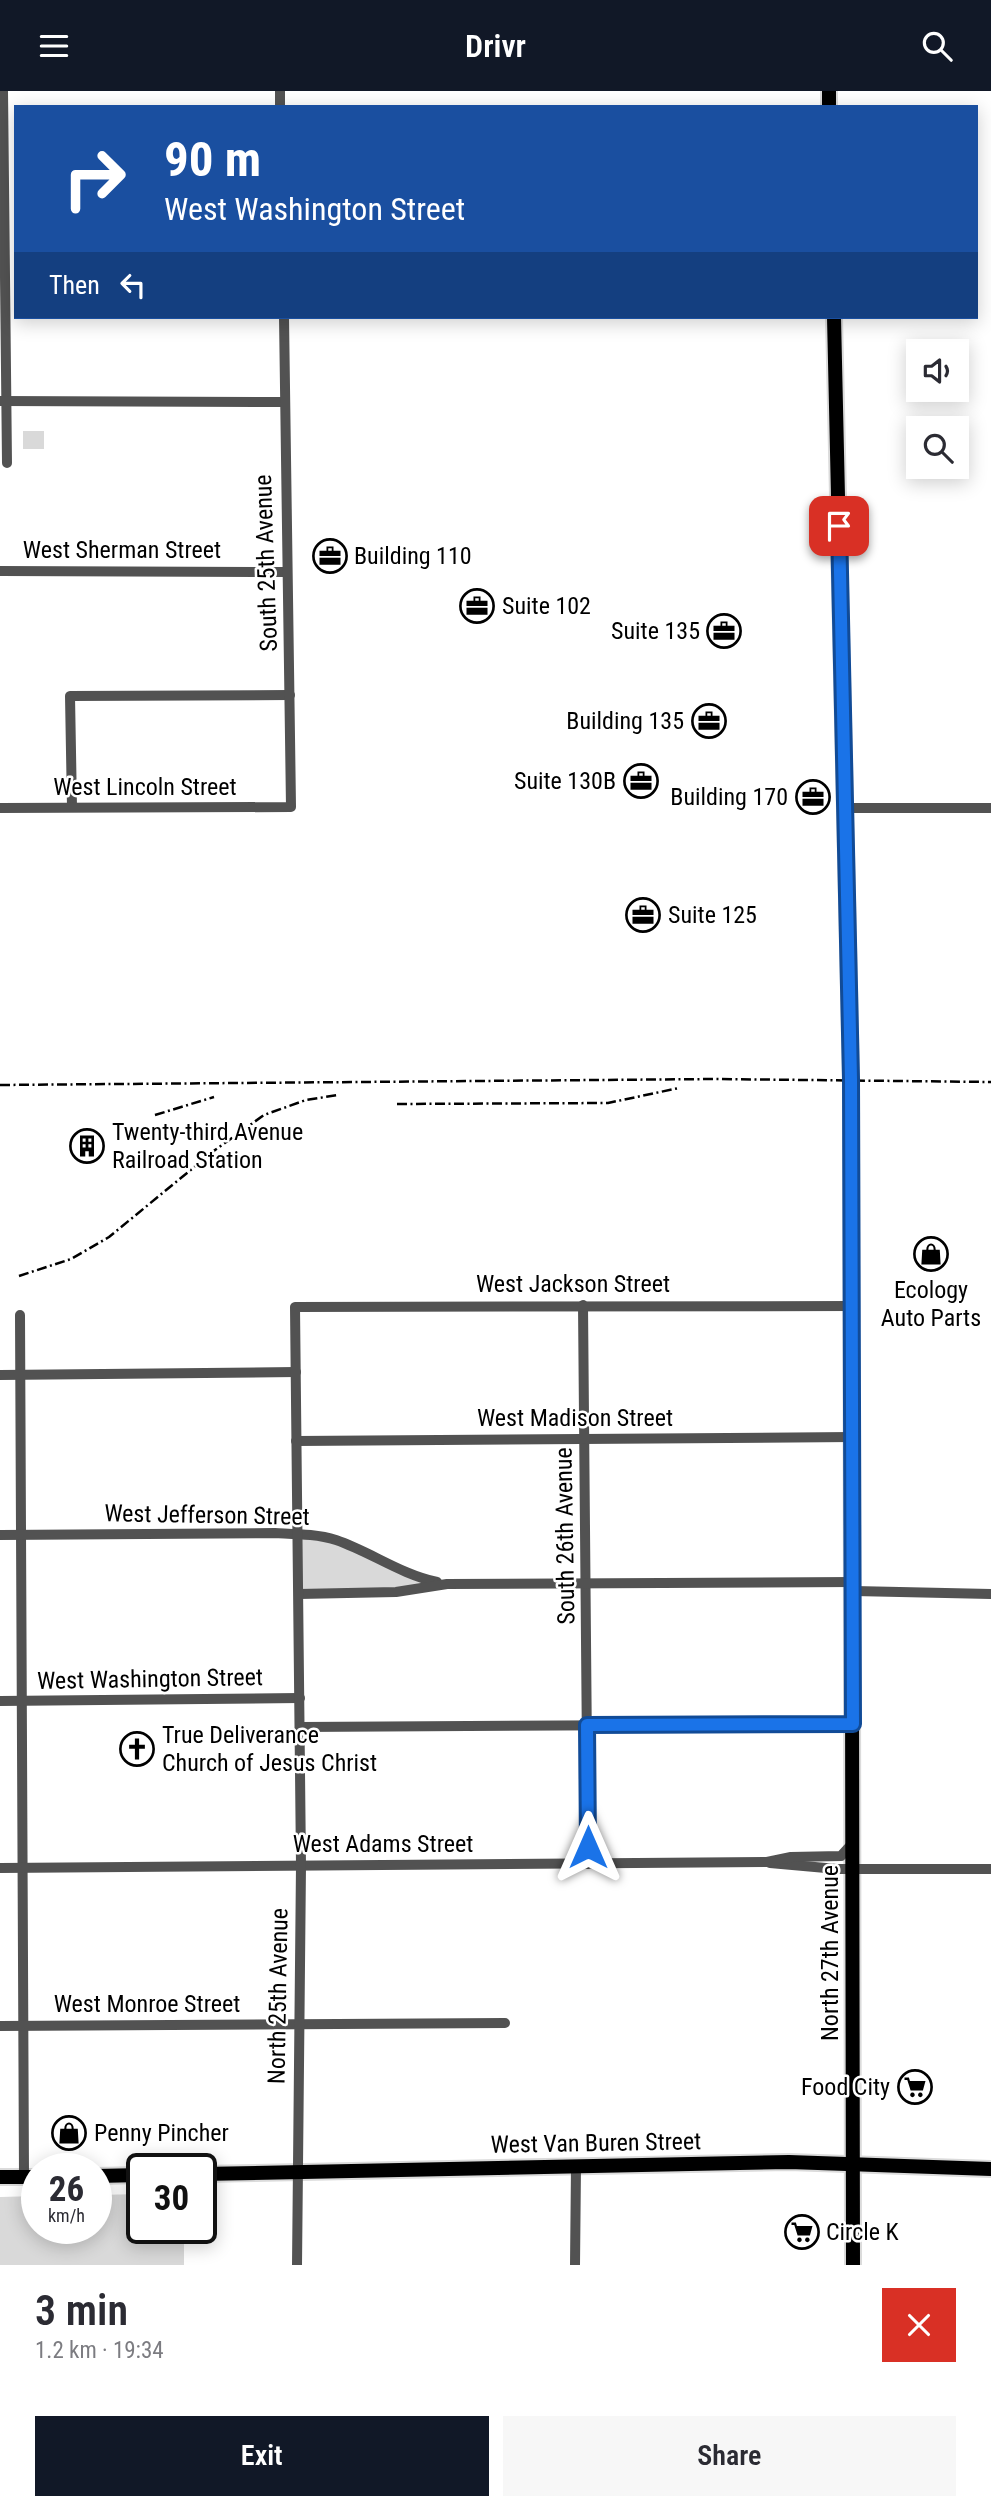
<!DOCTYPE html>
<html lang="en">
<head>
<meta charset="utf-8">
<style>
	body { margin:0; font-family:"Roboto Condensed",sans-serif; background:#f7f7f7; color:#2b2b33; height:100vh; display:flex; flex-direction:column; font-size:26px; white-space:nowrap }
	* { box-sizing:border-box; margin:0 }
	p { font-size:23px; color:#7c7c81 }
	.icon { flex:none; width:38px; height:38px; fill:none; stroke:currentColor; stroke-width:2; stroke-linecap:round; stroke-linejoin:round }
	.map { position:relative; height:2174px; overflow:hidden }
	.side { display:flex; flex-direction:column; background:#fff; flex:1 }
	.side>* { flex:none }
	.top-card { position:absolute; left:14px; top:14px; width:964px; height:214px; border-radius:0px; box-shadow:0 4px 18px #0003; background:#1a4fa0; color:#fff; overflow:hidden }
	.controls { position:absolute; left:906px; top:248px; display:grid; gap:14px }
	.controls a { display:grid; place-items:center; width:63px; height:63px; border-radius:0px; background:#fff; box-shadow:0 4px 18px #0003; font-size:35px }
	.speed { position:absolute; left:21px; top:2062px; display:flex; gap:14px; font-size:35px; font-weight:700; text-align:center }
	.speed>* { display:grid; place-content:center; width:91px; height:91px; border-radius:50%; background:#fff; box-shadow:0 4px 18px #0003; line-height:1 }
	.speed small { font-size:18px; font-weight:400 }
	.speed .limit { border:4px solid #111; border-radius:10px; background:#fff; color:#111 }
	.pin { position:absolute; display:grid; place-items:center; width:60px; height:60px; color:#fff; margin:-30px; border-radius:14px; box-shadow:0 4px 10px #0006 }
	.me { position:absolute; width:77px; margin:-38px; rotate:0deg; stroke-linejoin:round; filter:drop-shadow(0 0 5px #0008) }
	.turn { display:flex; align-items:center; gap:24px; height:147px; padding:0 35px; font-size:32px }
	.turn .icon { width:91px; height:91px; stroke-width:2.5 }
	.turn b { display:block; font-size:49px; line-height:60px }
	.then { display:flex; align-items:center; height:66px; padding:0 35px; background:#0003; gap:14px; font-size:26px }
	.round { display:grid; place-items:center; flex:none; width:74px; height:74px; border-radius:0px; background:#f7f7f7 }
	.overview { display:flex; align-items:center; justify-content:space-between; height:119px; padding:0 35px }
	h1 { font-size:42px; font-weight:600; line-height:52px }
	.action { display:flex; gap:14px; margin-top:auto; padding:14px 35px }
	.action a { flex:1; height:80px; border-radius:0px; background:#111827; color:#fff; font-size:28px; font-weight:600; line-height:80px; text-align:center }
	.action a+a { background:#f7f7f7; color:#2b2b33 }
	header { display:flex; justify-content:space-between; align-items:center; height:91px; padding:0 35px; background:#111827; color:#fff; font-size:32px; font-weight:600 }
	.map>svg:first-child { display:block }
	.green { fill:#d9d9d9 }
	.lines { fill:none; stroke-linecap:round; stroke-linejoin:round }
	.major-casing { stroke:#dbdbdb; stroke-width:18 }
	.minor { stroke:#525252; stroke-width:10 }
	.major { stroke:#000; stroke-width:14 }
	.rail { stroke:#000; stroke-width:2.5; stroke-dasharray:10 3.5 2 3.5; stroke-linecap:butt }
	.route-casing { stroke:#114b97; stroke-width:18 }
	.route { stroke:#1a73e8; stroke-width:12 }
	.labels { text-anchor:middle; stroke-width:5; stroke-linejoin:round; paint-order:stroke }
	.street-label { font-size:24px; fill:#000; stroke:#fff }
	.poi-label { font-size:24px; fill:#000; stroke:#fff; text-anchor:start }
</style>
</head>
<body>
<header><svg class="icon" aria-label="menu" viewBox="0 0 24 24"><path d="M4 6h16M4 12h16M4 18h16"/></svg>Drivr<svg class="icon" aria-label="search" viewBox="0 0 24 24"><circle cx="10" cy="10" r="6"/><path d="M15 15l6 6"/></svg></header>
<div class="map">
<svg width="991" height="2174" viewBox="0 0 991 2174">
	<rect width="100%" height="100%" fill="#fff"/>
	<g class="green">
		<rect x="23" y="340" width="21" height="18"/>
		<path d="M297 1443 317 1445 447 1493 299 1503Z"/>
		<path d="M142 2103V2137H184V2174H0V2106L37 2105V2137H96V2104Z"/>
	</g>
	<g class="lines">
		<g class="major-casing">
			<g id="major">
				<path d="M829 0V16"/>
				<path d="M834 226 851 988 853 2174"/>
				<path d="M201 2083 789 2071 991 2078"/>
				<path d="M96 2085 142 2084"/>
				<path d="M0 2086H37"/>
			</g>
		</g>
		<g class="minor">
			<path d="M3 0 7 372"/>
			<path d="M280 0V16"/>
			<path d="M0 310 284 311"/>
			<path d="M0 480 287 481"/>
			<path d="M72 716 70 605 290 604"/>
			<path d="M0 717 291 716 284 226"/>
			<path d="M846 717H991"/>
			<path d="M583 1214 588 1773"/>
			<path d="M20 1224 24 2086"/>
			<path d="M0 1284 296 1281"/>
			<path d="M296 1350 853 1346"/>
			<path d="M0 1444 275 1442C295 1443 317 1443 336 1449 371 1461 400 1483 437 1491"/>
			<path d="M854 1500 991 1503"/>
			<path d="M299 1503 396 1501 447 1493 854 1491"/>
			<path d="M0 1610 300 1607"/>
			<path d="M300 1636 853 1633"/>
			<path d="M770 1772 837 1778H991"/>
			<path d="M0 1777 767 1771 791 1766 841 1765 852 1753"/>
			<path d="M0 1935 505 1932"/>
			<path d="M297 2174 301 1774 295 1216 853 1215"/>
			<path d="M575 2174 576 2075"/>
		</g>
		<use href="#major" class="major"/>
		<g class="rail">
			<path d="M0 994 716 988 991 991"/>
			<path d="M397 1013 608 1012 679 997"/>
			<path d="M155 1024 214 1006"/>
			<path d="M19 1185 71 1168 109 1146 215 1059 264 1024 306 1009 338 1004"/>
		</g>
	</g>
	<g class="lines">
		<g class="route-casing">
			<path id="route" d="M588 1756 587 1634 853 1633 851 988 839 435"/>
		</g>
		<use href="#route" class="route"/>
	</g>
	<defs>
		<g id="office-ring" transform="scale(1.75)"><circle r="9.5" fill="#fff" stroke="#000" stroke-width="1.5"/><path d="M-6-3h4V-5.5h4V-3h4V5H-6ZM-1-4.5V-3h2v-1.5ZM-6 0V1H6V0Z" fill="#000"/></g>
		<g id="building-ring" transform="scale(1.75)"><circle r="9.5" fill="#fff" stroke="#000" stroke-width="1.5"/><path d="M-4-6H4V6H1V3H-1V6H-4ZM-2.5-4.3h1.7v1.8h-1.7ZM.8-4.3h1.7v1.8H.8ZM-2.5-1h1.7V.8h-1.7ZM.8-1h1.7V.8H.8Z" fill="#000"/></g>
		<g id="shop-ring" transform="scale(1.75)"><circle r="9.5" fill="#fff" stroke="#000" stroke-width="1.5"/><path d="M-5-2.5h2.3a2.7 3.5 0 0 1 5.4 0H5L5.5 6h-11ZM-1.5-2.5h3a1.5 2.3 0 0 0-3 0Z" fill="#000"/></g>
		<g id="church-ring" transform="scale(1.75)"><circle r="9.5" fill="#fff" stroke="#000" stroke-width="1.5"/><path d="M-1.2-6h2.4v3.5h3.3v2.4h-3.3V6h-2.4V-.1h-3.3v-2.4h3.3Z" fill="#000"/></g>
		<g id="supermarket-ring" transform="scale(1.75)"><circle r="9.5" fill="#fff" stroke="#000" stroke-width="1.5"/><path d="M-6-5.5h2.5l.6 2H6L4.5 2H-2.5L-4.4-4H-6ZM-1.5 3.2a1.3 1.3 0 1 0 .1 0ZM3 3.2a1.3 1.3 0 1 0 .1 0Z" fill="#000"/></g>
	</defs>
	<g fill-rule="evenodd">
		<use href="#office-ring" x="330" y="465"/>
		<use href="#office-ring" x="477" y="515"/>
		<use href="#office-ring" x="724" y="540"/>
		<use href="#office-ring" x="709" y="630"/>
		<use href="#office-ring" x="641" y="690"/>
		<use href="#office-ring" x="813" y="706"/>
		<use href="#office-ring" x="643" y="824"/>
		<use href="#building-ring" x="87" y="1055"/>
		<use href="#shop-ring" x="931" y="1163"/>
		<use href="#church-ring" x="137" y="1658"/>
		<use href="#supermarket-ring" x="915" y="1996"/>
		<use href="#shop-ring" x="69" y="2042"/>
		<use href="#supermarket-ring" x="802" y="2141"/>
	</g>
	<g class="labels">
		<g class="street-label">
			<text x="122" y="467">West Sherman Street</text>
			<text transform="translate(266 472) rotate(-92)" y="8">South 25th Avenue</text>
			<text x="145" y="704">West Lincoln Street</text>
			<text x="573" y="1201">West Jackson Street</text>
			<text x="575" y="1335">West Madison Street</text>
			<text transform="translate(207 1424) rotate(1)" y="8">West Jefferson Street</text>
			<text transform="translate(565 1445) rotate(-91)" y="8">South 26th Avenue</text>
			<text transform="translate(150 1588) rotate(-1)" y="8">West Washington Street</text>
			<text x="383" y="1761">West Adams Street</text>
			<text transform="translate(830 1862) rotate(-90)" y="8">North 27th Avenue</text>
			<text transform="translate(278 1905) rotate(-89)" y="8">North 25th Avenue</text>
			<text x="147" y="1921">West Monroe Street</text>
			<text transform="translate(596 2052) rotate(-1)" y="8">West Van Buren Street</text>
		</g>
		<g class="poi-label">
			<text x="354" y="473">Building 110</text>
			<text x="502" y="523">Suite 102</text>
			<text x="700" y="548" text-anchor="end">Suite 135</text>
			<text x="684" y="638" text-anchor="end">Building 135</text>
			<text x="616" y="698" text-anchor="end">Suite 130B</text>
			<text x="788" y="714" text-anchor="end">Building 170</text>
			<text x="668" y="832">Suite 125</text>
			<text x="112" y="1049">Twenty-third Avenue<tspan x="112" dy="28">Railroad Station</tspan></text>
			<text x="931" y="1207" text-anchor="middle">Ecology<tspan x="931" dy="28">Auto Parts</tspan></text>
			<text x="162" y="1652">True Deliverance<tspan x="162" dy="28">Church of Jesus Christ</tspan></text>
			<text x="890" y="2004" text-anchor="end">Food City</text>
			<text x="94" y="2050">Penny Pincher</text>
			<text x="826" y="2149">Circle K</text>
		</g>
	</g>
</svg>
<div class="controls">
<a><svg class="icon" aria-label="sound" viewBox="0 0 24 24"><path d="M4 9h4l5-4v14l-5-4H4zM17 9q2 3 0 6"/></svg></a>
<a><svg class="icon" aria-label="search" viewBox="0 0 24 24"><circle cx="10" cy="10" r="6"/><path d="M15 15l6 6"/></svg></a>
</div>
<div class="speed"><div>26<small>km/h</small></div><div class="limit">30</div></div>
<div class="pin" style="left:839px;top:435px;background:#d93025"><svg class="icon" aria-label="arrive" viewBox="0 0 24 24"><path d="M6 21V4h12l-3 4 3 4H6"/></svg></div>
<svg class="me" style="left:588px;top:1756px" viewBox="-20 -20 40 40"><path d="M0-17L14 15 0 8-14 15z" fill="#1a73e8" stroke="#fff" stroke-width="4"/></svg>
<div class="top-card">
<div class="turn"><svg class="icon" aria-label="right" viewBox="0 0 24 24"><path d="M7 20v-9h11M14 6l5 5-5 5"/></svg><div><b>90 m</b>West Washington Street</div></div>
<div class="then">Then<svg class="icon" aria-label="left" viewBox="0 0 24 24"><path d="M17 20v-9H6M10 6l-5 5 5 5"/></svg></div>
</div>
</div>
<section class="side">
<div class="overview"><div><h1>3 min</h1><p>1.2 km · 19:34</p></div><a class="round" style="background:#d93025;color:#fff"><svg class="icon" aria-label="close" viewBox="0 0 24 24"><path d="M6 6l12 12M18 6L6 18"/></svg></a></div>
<div class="action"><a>Exit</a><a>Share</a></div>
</section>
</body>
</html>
